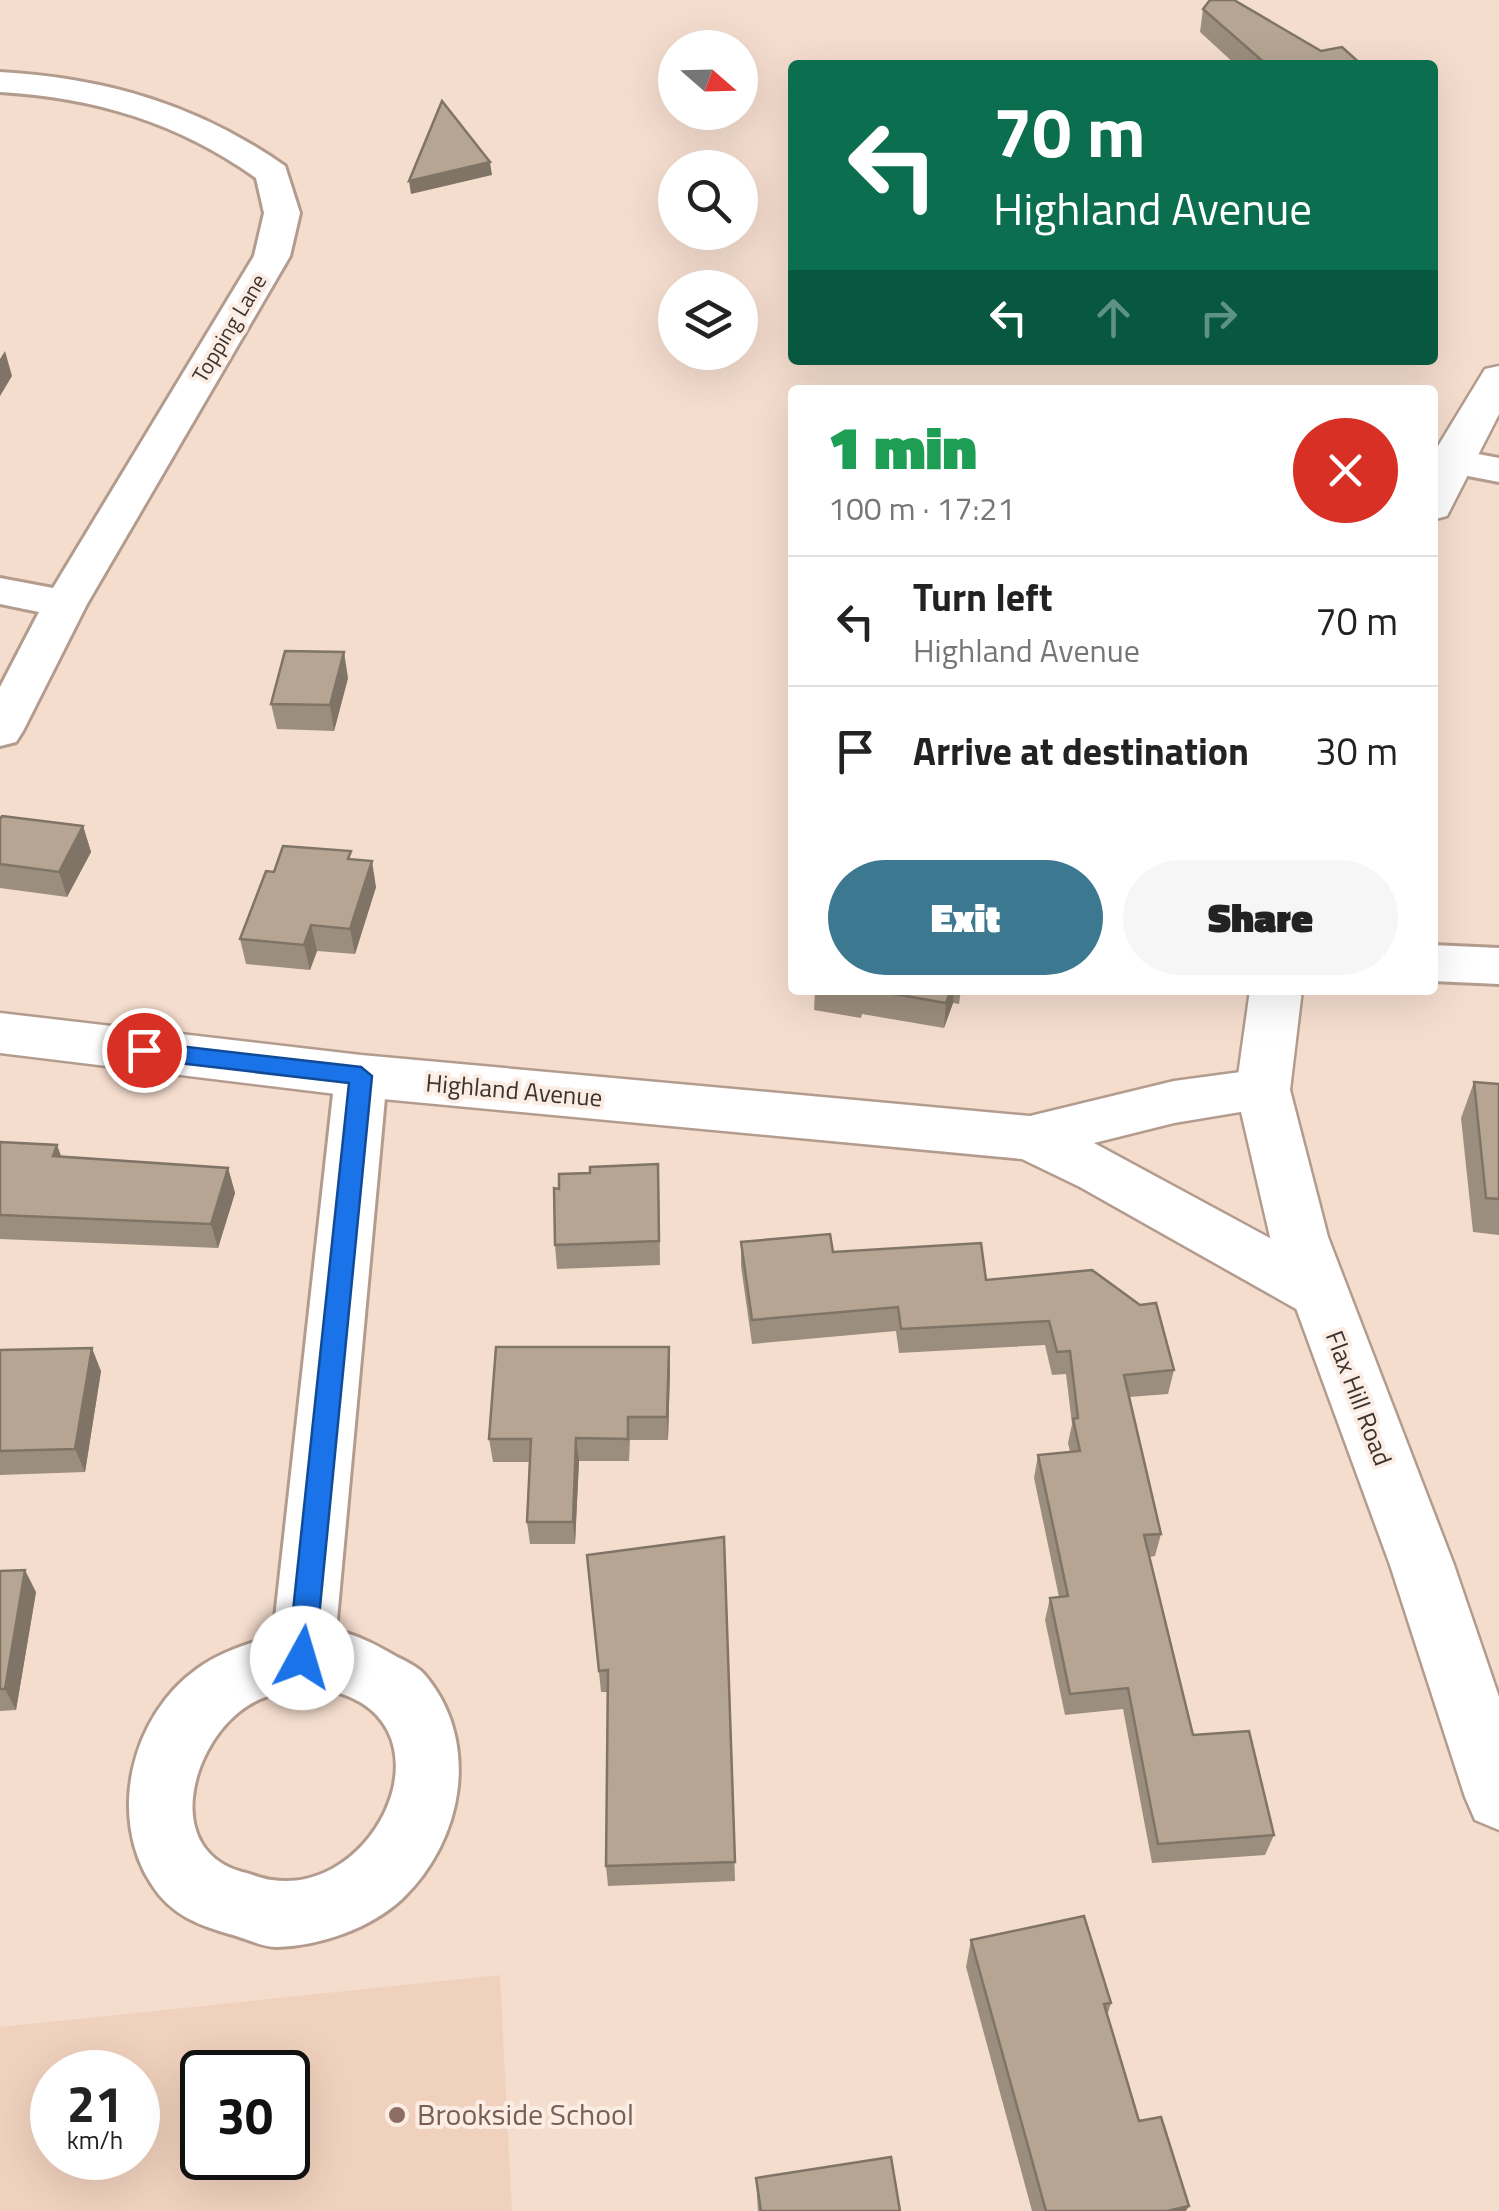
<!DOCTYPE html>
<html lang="en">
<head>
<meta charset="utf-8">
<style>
	body { margin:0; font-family:"Titillium Web",sans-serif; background:#f6f6f6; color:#222; height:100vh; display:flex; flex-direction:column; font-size:38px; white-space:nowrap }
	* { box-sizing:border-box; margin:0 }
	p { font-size:32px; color:#767676 }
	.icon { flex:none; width:55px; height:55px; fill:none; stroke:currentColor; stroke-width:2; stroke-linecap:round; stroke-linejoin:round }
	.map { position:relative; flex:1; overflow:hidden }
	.drawer { position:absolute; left:788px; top:385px; width:650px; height:610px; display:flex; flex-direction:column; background:#fff; border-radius:10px; box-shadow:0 10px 40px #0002 }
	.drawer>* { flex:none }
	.guide { position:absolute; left:788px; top:60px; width:650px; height:305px; border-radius:10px; box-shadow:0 10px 40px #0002; background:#0b6e4f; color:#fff; overflow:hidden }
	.needle { width:65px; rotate:110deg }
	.fabs { position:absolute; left:658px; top:30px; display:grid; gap:20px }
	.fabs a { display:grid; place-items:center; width:100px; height:100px; border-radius:50%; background:#fff; box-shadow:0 10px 40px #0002; font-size:50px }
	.speed { position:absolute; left:30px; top:2050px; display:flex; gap:20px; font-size:50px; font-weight:700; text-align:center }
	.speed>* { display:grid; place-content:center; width:130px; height:130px; border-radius:50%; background:#fff; box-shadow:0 10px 40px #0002; line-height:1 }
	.speed small { font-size:25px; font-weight:400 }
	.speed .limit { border:5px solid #111; border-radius:15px; background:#fff; color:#111 }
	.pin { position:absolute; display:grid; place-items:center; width:85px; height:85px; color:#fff; margin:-42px; border:5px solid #fff; border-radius:50%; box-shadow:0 2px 10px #0007 }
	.me { position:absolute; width:110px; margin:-55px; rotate:6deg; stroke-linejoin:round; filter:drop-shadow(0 0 8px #0008) }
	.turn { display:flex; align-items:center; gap:35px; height:210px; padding:0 40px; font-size:45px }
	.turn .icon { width:130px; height:130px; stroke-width:2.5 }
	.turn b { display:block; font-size:70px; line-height:85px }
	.lanes { display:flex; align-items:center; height:95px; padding:0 40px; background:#0003; justify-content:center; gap:50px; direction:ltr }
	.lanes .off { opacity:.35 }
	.round { display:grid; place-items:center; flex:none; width:105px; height:105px; border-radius:52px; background:#f6f6f6 }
	.headline { display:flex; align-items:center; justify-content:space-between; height:170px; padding:0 40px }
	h1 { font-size:60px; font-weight:800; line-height:75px; color:#1e9e55 }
	.action { display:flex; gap:20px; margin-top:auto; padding:20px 40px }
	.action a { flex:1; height:115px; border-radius:60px; background:#3c788f; color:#fff; font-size:40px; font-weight:800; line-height:115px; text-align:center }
	.action a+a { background:#f6f6f6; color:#222 }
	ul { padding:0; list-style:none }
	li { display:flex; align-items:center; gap:30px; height:130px; padding:0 40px; border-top:2px solid #e0e0e0 }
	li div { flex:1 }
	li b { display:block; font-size:38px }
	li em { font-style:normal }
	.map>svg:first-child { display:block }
	.built { fill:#f0d1bd; fill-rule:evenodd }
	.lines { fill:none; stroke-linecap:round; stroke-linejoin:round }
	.minor-casing { stroke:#b39c8e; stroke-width:6 }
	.tertiary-casing { stroke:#b39c8e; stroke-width:5 }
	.secondary-casing { stroke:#b39c8e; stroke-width:5 }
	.minor { fill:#fff; fill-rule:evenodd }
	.tertiary { fill:#fff; fill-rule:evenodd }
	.secondary { fill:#fff; fill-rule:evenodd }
	.wall { fill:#9c8e7e }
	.shaded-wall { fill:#7f7466 }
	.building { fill:#b5a592; stroke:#7f7466; stroke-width:2.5 }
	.route { fill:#1a73e8; stroke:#114b97; stroke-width:2.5 }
	.education-dot { fill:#8d6e63; stroke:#fbede4; stroke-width:4 }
	.labels { text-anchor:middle; stroke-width:8; stroke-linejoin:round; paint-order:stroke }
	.far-street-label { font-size:22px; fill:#3c332d; stroke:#fbede4 }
	.street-label { font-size:25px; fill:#3c332d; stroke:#fbede4 }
	.near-education-label { font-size:30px; fill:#785e54; stroke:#fbede4; text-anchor:start }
</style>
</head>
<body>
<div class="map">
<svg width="1499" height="2211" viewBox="0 0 1499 2211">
	<rect width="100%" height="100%" fill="#f5ddce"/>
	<path class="built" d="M500 1975 512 2211H0V2027ZM52 2072H138V2158H52ZM202 2072H288V2158H202Z"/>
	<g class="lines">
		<g class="minor-casing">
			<g id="minor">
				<path d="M0 72C106 78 198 105 285 166L300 213 290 256 87 604 23 731 16 742 0 746V687L39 612 0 604V578L53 588 254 256 264 213 256 178C177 122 96 98 0 92Z"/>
				<path d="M1451 449 1499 458V482L1437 470 1432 458 1437 452Z"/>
				<path d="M1432 945 1499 948V984L1432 981Z"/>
				<path d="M361 1056 379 1062 387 1076 336 1631C356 1634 374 1644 392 1654 402 1660 416 1665 424 1674 481 1740 464 1840 402 1899 371 1928 320 1946 277 1947 263 1947 247 1939 233 1935 200 1926 171 1915 152 1885 107 1817 131 1716 197 1669 218 1653 247 1644 273 1636L335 1076 343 1062ZM302 1687C467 1695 387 1897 272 1880 262 1879 252 1874 242 1872 164 1850 190 1751 239 1712 257 1697 279 1692 302 1687Z"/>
			</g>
		</g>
		<g class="tertiary-casing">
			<path id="tertiary" d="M0 1013 361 1055 1030 1116 1174 1081 1263 1069 1282 1075 1290 1090 1282 1105 1174 1123 1094 1143 1340 1276 1348 1293 1340 1310 1319 1317 1298 1310 1080 1187 1022 1159 361 1097 0 1053Z"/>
		</g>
		<g class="secondary-casing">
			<g id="secondary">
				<path d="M1499 366V414L1447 516 1432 520V456L1485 369Z"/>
				<path d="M1250 990H1302L1290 1090 1328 1237 1454 1565 1499 1697V1830L1475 1820 1465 1797 1390 1565 1270 1237 1236 1090Z"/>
			</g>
		</g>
		<use href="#minor" class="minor"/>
		<use href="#tertiary" class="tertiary"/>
		<use href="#secondary" class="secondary"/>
	</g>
	<g class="wall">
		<path d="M1203 9 1321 51 1362 65H1236L1200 32Z"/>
		<path d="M348 678 334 731 277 729 271 704Z"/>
		<path d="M0 819 83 826 91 852 67 897 0 888Z"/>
		<path d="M352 860 376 887 355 954 317 951 310 970 246 964 240 939 274 872Z"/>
		<path d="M815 990H961L959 1004 953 1003 944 1028 862 1014 861 1018 814 1010Z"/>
		<path d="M1474 1082 1499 1084V1235L1473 1232 1461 1118Z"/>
		<path d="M0 1142 62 1157 228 1168 235 1193 218 1248 0 1239Z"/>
		<path d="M659 1188 660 1265 557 1269 555 1245Z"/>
		<path d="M741 1242 833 1252 986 1280 1174 1370 1168 1394 1129 1397 1161 1534 1155 1556 1149 1557 1193 1735 1274 1835 1265 1855 1152 1863 1123 1709 1065 1715 1045 1620 1050 1598 1059 1597 1034 1478 1038 1455 1070 1452 1068 1443 1072 1424 1066 1374 1052 1375 1045 1345 899 1353 896 1331 752 1344 741 1266Z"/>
		<path d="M669 1347 670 1370 668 1440H630L629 1461H579L575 1544H530L527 1522 529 1462H493L489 1439Z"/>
		<path d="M0 1350 101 1371 85 1472 0 1475Z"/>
		<path d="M724 1537 735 1881 608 1886 606 1866 607 1692H601L587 1555Z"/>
		<path d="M0 1571 36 1592 16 1710 0 1711Z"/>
		<path d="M971 1940 1111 2003 1107 2016 1139 2121 1186 2211H1032L966 1967Z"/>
		<path d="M756 2178 900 2211H758Z"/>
	</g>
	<g class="shaded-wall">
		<path d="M490 162 492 175 411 194 409 181Z"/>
		<path d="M5 351 12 376 0 396V359Z"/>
		<path d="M344 652 348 678 334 731 330 705Z"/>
		<path d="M83 826 91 852 67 897 59 872Z"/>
		<path d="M372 861 376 887 355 954 350 929Z"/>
		<path d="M311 925 317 951 310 970 304 945Z"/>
		<path d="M951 990H954L953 1003 944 1028 946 1003Z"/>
		<path d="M57 1145 66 1169 53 1156Z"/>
		<path d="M228 1168 235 1193 218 1248 211 1224Z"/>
		<path d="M669 1347 670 1370 668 1440 667 1417Z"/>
		<path d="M92 1348 101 1371 85 1472 75 1449Z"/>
		<path d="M576 1438 579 1461 575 1544 573 1522Z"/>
		<path d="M25 1570 36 1592 16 1710 5 1689Z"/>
		<path d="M1189 2206 1186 2211H1167Z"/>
	</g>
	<g class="building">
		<path d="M1210 0H1234L1321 51 1342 47 1362 65H1267L1203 9Z"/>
		<path d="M442 101 490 162 409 181Z"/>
		<path d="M285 651 344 652 330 705 271 704Z"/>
		<path d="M2 816 83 826 59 872 0 864V819Z"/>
		<path d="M283 846 351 851 348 859 372 861 350 929 311 925 304 945 240 939 266 871 274 872Z"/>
		<path d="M843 990H863L862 993Z"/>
		<path d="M871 990H951L946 1003Z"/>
		<path d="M1474 1082 1499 1084V1199L1486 1198Z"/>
		<path d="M0 1142 57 1145 53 1156 228 1168 211 1224 0 1215Z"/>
		<path d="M658 1164 659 1241 555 1245 554 1188 559 1189V1174L590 1173V1167Z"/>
		<path d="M830 1234 833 1252 981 1243 986 1280 1092 1270 1140 1305 1156 1303 1174 1370 1124 1375 1161 1534 1144 1535 1193 1735 1249 1731 1274 1835 1158 1844 1128 1688 1070 1694 1050 1598 1068 1596 1038 1455 1080 1451 1073 1419 1078 1418 1070 1351 1057 1352 1049 1321 901 1329 898 1307 752 1320 741 1242Z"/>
		<path d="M496 1347H669L667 1417H628V1439L576 1438 573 1522H527L531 1439H489Z"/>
		<path d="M92 1348 75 1449 0 1451V1350Z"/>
		<path d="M724 1537 735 1862 606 1866 608 1670 599 1671 587 1555Z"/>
		<path d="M25 1570 5 1689H0V1571Z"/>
		<path d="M1084 1916 1111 2003 1104 2004 1139 2121 1161 2117 1189 2206 1167 2211H1046L971 1940Z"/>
		<path d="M891 2157 900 2211H761L756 2178Z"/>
	</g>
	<path class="route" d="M144 1042 361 1067 372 1076 315 1658 311 1666 302 1670 292 1666 288 1658 349 1083 144 1059 133 1050Z"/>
	<circle class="education-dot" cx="397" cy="2115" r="10"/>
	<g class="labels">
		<g class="far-street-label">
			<text transform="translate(229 328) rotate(-59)" y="8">Topping Lane</text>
		</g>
		<g class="street-label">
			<text transform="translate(514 1090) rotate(5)" y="9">Highland Avenue</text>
			<text transform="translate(1359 1398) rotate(69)" y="9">Flax Hill Road</text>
		</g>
		<g class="near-education-label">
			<text x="417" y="2125">Brookside School</text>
		</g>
	</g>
</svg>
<div class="fabs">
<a><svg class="needle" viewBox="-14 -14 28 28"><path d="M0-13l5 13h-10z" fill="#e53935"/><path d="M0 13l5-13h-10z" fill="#767676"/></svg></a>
<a><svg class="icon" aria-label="search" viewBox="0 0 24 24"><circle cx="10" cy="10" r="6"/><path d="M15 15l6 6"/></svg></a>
<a><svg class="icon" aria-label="layers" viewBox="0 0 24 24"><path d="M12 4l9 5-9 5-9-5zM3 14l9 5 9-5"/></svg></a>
</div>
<div class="speed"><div>21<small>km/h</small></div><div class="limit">30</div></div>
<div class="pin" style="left:144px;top:1050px;background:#d93025"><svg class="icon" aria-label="arrive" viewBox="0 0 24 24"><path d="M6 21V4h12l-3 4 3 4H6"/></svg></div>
<svg class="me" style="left:302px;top:1658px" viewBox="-20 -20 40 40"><circle r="19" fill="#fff"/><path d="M0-13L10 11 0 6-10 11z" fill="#1a73e8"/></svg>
<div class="guide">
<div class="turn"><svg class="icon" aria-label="left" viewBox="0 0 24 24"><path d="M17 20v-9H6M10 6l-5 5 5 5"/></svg><div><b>70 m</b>Highland Avenue</div></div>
<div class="lanes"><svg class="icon" aria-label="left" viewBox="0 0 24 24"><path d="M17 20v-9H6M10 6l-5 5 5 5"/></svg><svg class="icon off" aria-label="ahead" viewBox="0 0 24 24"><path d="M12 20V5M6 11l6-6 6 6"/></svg><svg class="icon off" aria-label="right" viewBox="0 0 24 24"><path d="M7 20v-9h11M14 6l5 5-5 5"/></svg></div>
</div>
<section class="drawer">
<div class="headline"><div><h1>1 min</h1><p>100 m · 17:21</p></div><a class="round" style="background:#d93025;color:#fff"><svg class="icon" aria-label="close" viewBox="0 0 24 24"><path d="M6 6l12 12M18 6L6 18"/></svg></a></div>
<ul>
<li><svg class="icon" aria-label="left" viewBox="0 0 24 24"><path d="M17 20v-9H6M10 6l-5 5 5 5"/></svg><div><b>Turn left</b><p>Highland Avenue</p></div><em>70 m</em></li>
<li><svg class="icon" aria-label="arrive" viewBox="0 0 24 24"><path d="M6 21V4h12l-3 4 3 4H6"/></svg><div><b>Arrive at destination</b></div><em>30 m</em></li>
</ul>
<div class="action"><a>Exit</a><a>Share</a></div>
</section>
</div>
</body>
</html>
